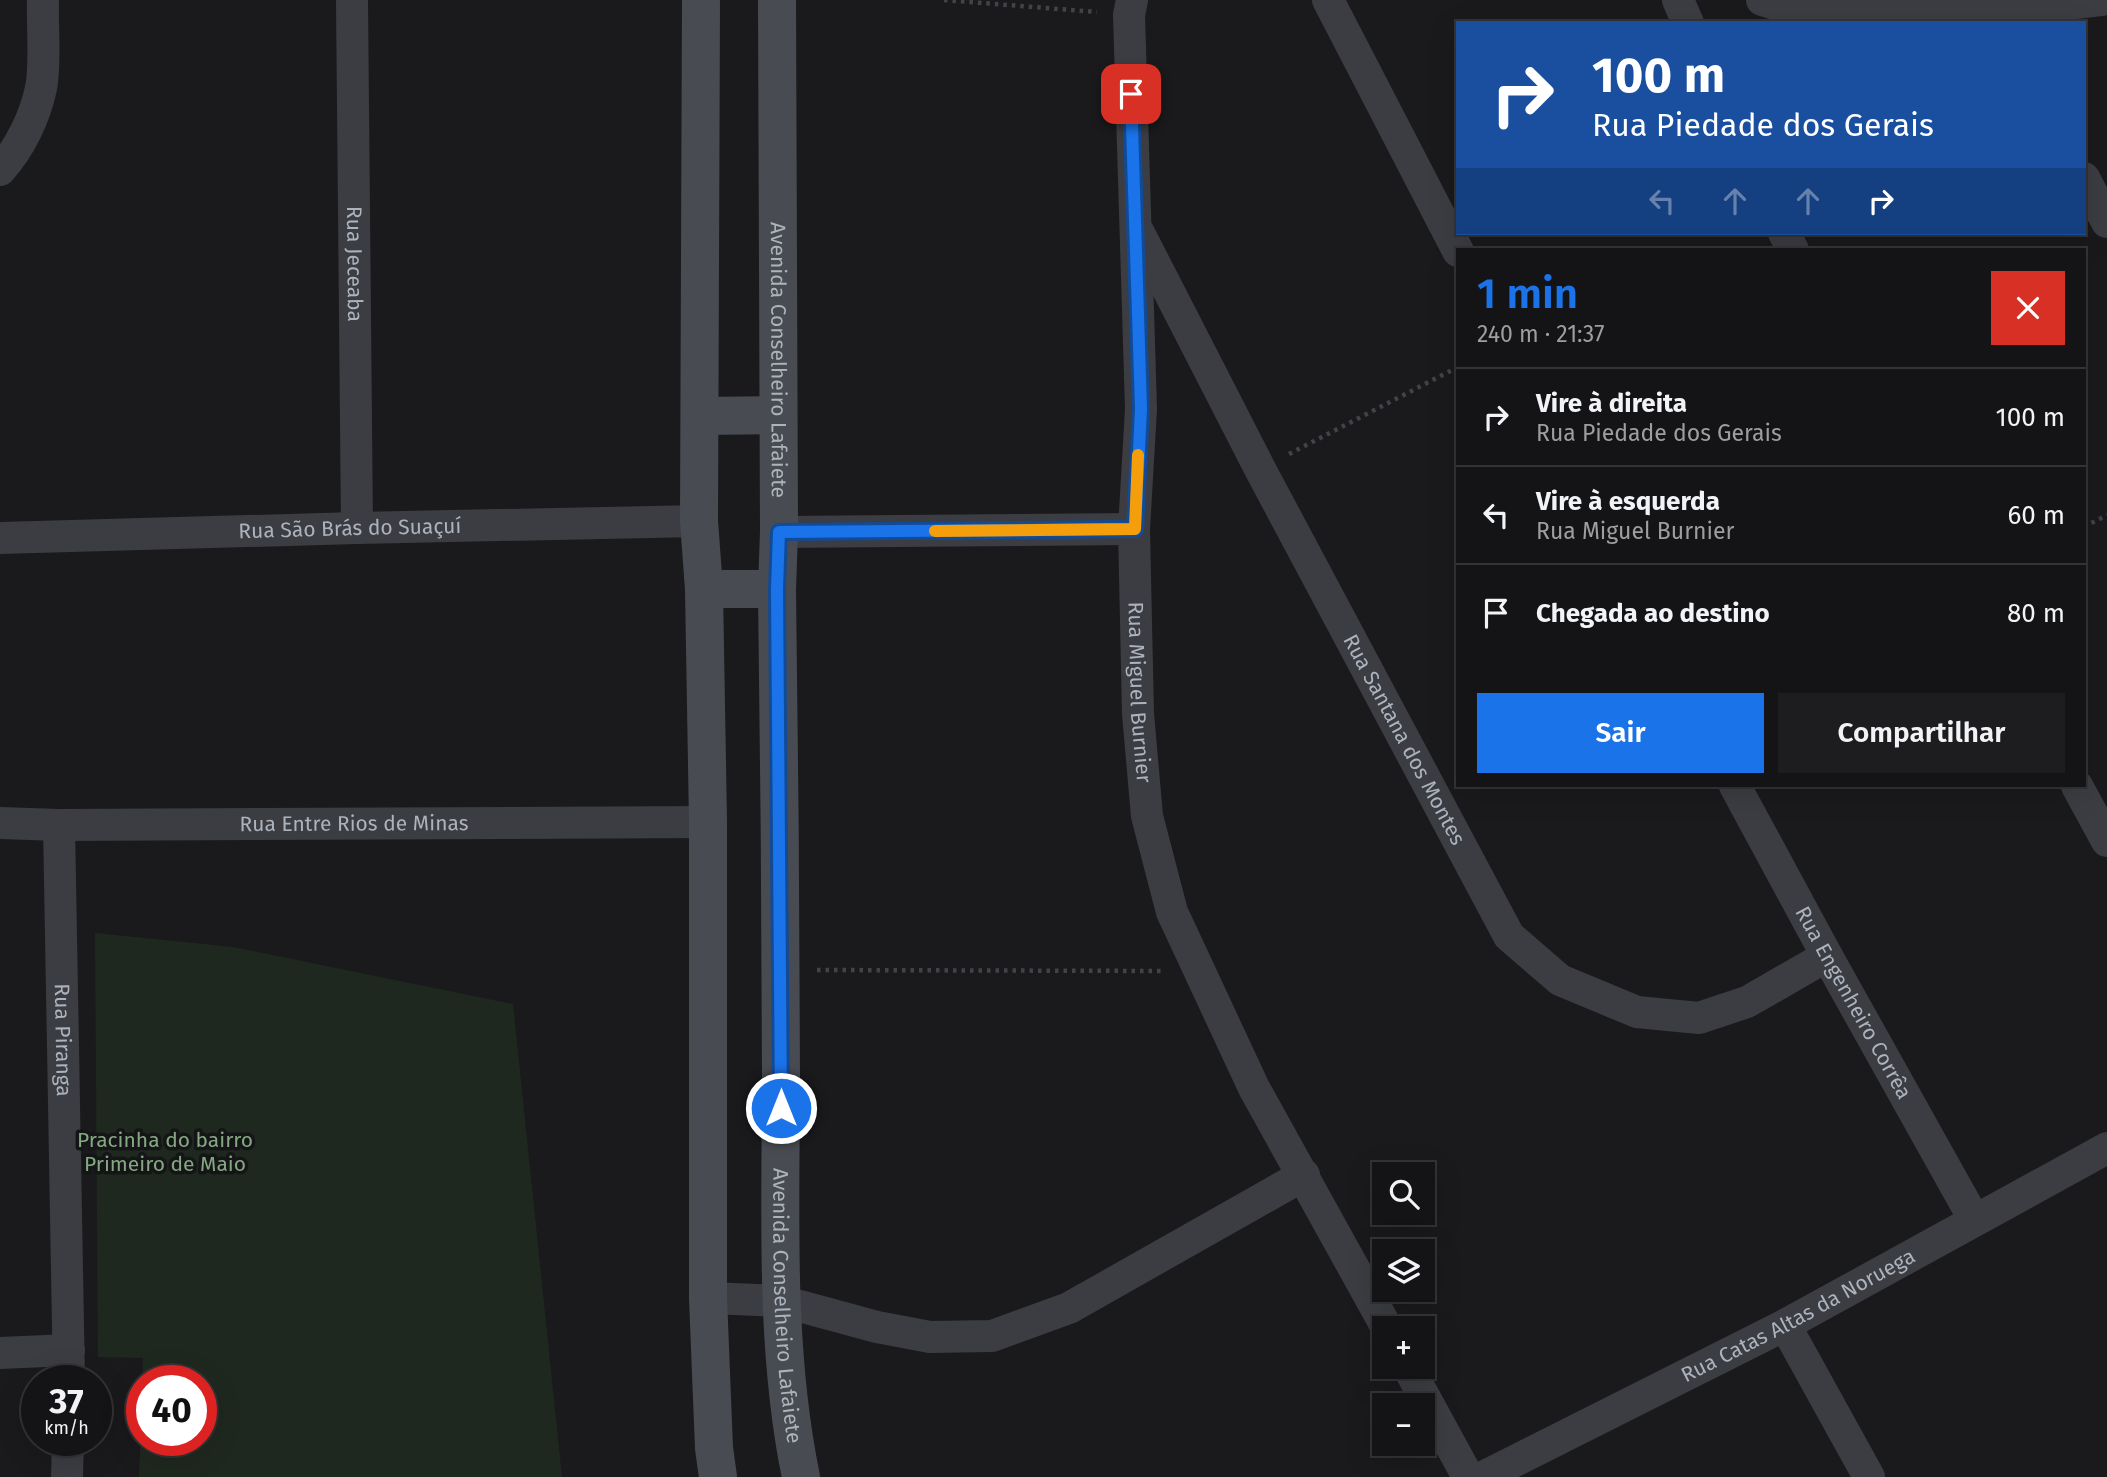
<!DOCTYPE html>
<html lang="pt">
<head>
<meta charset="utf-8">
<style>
	body { margin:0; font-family:"Fira Sans",sans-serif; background:#1d1d1f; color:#f1f3f6; height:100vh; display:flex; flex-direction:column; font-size:26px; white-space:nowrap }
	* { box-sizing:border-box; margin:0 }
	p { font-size:23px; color:#9d9ea1 }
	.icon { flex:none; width:38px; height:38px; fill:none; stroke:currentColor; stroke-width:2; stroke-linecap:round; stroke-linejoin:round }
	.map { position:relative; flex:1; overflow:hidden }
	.sheet { position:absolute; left:1456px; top:248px; width:630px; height:539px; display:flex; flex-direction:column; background:#141416; border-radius:0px; box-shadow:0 7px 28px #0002,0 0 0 2px #333335 }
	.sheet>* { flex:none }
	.top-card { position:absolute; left:1456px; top:21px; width:630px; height:214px; border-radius:0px; box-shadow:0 7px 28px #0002,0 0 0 2px #333335; background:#1a4fa0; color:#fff; overflow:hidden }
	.fabs { position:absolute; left:1372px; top:1162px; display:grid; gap:14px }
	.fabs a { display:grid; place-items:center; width:63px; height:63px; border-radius:0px; background:#141416; box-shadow:0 7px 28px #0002,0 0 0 2px #333335; font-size:35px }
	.speed { position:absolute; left:21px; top:1365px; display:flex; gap:14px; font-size:35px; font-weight:700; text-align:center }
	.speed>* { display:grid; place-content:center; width:91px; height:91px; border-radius:50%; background:#141416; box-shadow:0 7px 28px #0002,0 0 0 2px #333335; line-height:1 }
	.speed small { font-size:18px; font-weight:400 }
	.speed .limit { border:10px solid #d22; background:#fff; color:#111 }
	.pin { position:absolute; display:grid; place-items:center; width:60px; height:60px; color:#fff; margin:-30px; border-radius:14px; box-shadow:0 4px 10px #0006 }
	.me { position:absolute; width:77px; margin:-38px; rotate:0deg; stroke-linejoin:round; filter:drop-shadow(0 0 5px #0008) }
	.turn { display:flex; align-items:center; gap:24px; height:147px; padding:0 21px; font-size:32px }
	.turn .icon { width:91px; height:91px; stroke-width:2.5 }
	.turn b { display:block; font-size:49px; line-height:60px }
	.lanes { display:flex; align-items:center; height:66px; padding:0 21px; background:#0003; justify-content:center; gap:35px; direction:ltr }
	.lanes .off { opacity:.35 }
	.round { display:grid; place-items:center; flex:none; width:74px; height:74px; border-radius:0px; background:#1d1d1f }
	.summary { display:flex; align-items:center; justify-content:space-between; height:119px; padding:0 21px }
	h1 { font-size:42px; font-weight:600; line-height:52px; color:#1a73e8 }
	.button { display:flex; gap:14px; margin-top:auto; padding:14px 21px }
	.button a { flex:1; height:80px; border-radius:0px; background:#1a73e8; color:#fff; font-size:28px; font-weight:600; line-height:80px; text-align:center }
	.button a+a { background:#1d1d1f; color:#f1f3f6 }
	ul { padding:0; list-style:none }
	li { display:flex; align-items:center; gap:21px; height:98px; padding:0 21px; border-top:2px solid #333335 }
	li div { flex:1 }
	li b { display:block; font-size:26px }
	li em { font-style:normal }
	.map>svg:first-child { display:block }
	.green { fill:#1f281f }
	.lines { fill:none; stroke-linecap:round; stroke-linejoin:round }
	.path { stroke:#404449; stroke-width:4.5; stroke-dasharray:3.5 5; stroke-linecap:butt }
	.street { stroke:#3b3d42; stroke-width:32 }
	.secondary { stroke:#484c52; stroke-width:38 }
	.route-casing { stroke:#114b97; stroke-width:18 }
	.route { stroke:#1a73e8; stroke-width:12 }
	.slow { stroke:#f59e0b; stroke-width:12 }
	.labels { text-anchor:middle; stroke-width:7; stroke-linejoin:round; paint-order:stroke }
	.street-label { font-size:21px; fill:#acb3bd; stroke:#151518 }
	.park-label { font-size:21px; fill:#84a981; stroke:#151518 }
</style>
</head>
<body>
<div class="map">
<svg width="2107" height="1477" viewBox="0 0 2107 1477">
	<rect width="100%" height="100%" fill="#1a1a1d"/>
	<path class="green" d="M95 933 233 947 513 1004 562 1477H139L142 1400V1440H201V1381H142L143 1358 98 1357Z"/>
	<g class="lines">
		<g class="path">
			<path d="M944 0 1097 12"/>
			<path d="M1289 454 1458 367"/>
			<path d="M2084 527 2107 515"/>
			<path d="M817 970 1162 971"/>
		</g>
		<g class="street">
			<path id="s1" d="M352 0 357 528"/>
			<path id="s2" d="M1132 0 1129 15 1141 409 1134 529 1138 714 1147 816 1172 912 1254 1088 1387 1328"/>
			<path d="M1328 0 1458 251"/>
			<path d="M1678 0 1688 23"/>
			<path d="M1762 0 1775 4 1826 8 1998 12 2101 0"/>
			<path d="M0 170C20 148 35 117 41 88 46 64 42 26 43 0"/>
			<path d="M2084 178 2107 222"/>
			<path id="s3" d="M1139 233 1260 469 1509 936 1560 980 1637 1012 1699 1018 1747 1002 1827 956"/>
			<path d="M1784 233 1793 250"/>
			<path d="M779 532 1134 529"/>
			<path id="s4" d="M0 538 357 528 699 521"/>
			<path id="s5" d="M1735 786 1827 956 1974 1219"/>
			<path d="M2077 786 2107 841"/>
			<path id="s6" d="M0 823 59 825 708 822"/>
			<path id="s7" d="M59 825 69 1381"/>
			<path d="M708 1298 781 1301 877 1327 930 1337 992 1336 1069 1308 1304 1175"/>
			<path d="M1785 1325 1869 1477"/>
			<path d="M0 1353 69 1350"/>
			<path d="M1408 1367 1468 1477"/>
			<path d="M67 1477 68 1440"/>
			<path id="s8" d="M1483 1477 1785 1325 2107 1148"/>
		</g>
		<g class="secondary">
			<path d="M701 0 699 521 704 589 708 822V1298L714 1448 718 1477"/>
			<path id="s9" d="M777 0 779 532 777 589C779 751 781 914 781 1076 781 1209 774 1346 801 1477"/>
			<path d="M700 416 777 415"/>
			<path d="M704 589H777"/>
		</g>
	</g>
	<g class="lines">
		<g class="route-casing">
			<path id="route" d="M781 1108 777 589 779 532 1135 529 1141 409 1131 94"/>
		</g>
		<use href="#route" class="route"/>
		<path class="slow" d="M935 531 1135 529 1138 455"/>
	</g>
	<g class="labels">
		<g class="street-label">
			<text dy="7" stroke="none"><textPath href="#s1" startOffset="264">Rua Jeceaba</textPath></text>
			<text dy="7" stroke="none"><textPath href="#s9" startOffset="360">Avenida Conselheiro Lafaiete</textPath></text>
			<text dy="7" stroke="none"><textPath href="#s4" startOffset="350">Rua São Brás do Suaçuí</textPath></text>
			<text dy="7" stroke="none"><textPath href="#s2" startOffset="693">Rua Miguel Burnier</textPath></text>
			<text dy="7" stroke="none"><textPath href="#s3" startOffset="572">Rua Santana dos Montes</textPath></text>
			<text dy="7" stroke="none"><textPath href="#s6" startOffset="354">Rua Entre Rios de Minas</textPath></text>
			<text dy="7" stroke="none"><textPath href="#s5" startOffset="247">Rua Engenheiro Corrêa</textPath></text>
			<text dy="7" stroke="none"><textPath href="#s7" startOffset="215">Rua Piranga</textPath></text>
			<text dy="7" stroke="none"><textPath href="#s9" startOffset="1306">Avenida Conselheiro Lafaiete</textPath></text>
			<text dy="7" stroke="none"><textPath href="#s8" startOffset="354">Rua Catas Altas da Noruega</textPath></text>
		</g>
		<g class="park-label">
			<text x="165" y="1147">Pracinha do bairro<tspan x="165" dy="24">Primeiro de Maio</tspan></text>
		</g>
	</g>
</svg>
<div class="fabs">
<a><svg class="icon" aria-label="search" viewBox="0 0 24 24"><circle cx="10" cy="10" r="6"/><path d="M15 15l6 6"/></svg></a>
<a><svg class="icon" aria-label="layers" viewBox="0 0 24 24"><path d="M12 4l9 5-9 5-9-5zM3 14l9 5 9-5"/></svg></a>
<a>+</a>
<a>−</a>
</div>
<div class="speed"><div>37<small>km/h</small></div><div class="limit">40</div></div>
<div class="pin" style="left:1131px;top:94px;background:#d93025"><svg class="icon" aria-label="arrive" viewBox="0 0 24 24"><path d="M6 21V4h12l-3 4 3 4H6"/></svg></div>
<svg class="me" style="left:781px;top:1108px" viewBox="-20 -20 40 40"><circle r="17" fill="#1a73e8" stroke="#fff" stroke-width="3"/><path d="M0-11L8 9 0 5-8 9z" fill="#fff"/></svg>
<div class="top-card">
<div class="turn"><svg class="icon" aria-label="right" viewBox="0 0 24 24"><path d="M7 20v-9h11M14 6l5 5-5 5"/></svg><div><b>100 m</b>Rua Piedade dos Gerais</div></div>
<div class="lanes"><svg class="icon off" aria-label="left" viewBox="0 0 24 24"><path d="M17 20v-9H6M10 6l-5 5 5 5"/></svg><svg class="icon off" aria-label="ahead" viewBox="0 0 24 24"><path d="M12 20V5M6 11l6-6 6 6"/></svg><svg class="icon off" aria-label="ahead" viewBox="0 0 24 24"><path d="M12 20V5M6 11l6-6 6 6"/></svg><svg class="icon" aria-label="right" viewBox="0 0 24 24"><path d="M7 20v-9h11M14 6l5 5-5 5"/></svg></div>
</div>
<section class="sheet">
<div class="summary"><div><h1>1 min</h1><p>240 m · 21:37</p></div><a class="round" style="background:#d93025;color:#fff"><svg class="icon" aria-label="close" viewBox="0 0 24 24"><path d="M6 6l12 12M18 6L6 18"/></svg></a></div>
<ul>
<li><svg class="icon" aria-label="right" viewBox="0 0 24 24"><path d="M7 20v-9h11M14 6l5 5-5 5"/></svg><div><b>Vire à direita</b><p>Rua Piedade dos Gerais</p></div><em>100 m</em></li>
<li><svg class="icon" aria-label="left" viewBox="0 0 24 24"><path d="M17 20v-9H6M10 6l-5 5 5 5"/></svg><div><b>Vire à esquerda</b><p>Rua Miguel Burnier</p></div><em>60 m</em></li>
<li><svg class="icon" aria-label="arrive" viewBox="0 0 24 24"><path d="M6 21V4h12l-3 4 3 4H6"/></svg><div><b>Chegada ao destino</b></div><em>80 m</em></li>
</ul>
<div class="button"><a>Sair</a><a>Compartilhar</a></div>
</section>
</div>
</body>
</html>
